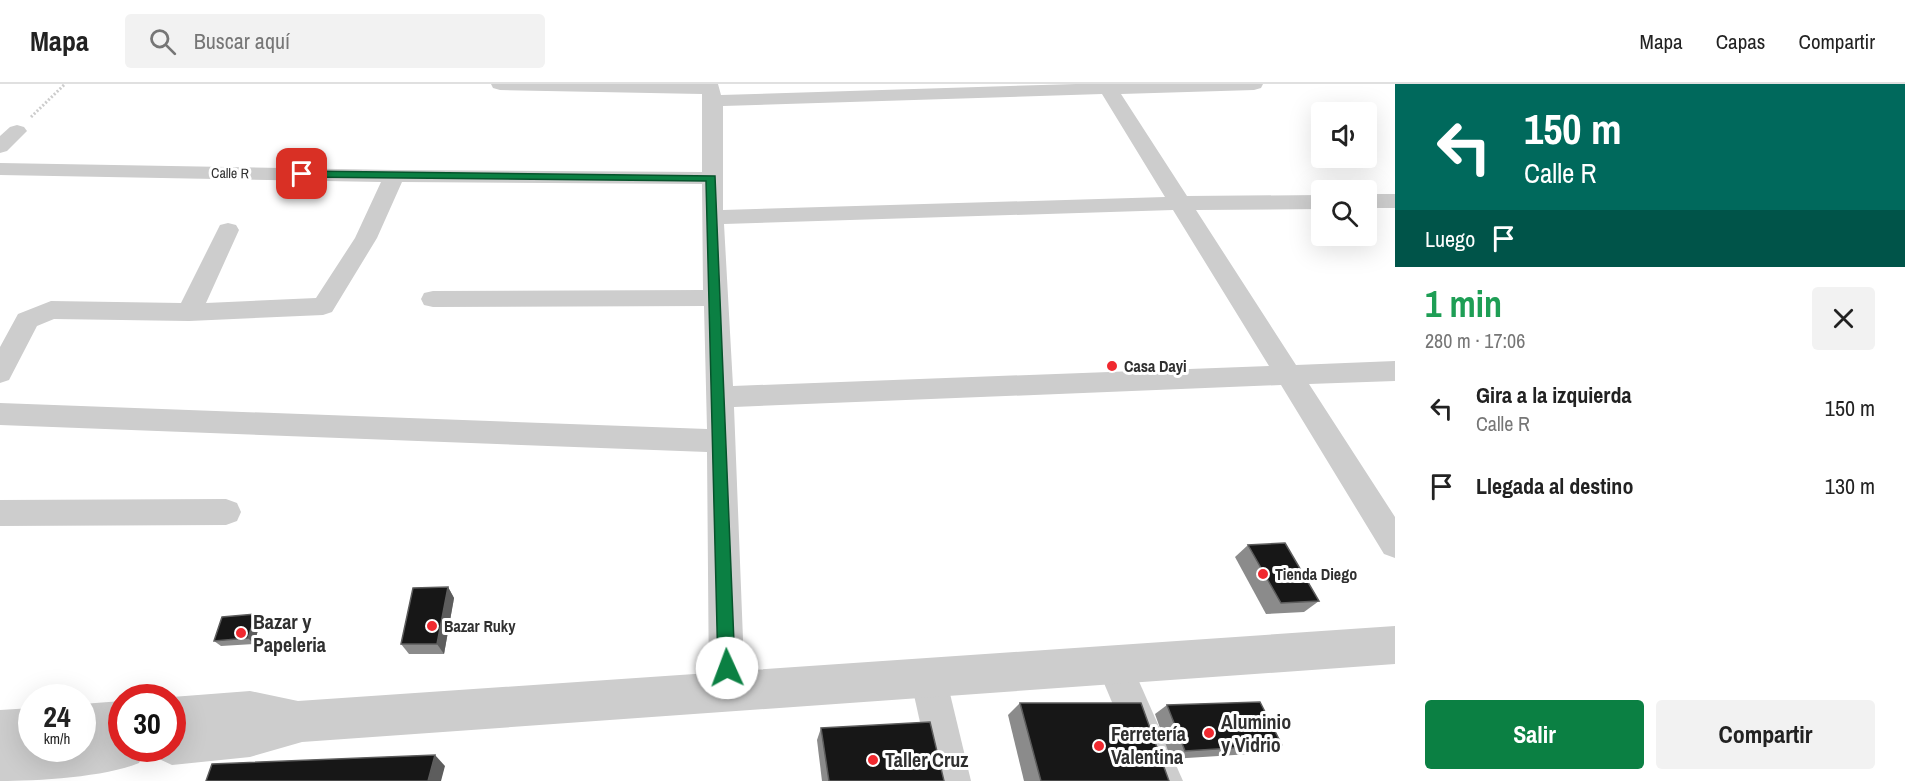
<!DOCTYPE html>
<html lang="es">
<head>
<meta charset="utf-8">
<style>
	body { margin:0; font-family:"Archivo Narrow",sans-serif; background:#f2f2f2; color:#222; height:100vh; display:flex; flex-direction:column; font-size:22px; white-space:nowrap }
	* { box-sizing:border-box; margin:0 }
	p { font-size:20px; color:#767676 }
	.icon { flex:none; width:33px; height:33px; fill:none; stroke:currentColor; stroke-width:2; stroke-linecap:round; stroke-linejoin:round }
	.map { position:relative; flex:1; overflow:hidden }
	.drawer { display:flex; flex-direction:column; background:#fff; width:510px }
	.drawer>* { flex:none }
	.banner { background:#00695c; color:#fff; overflow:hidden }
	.controls { position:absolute; left:1311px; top:18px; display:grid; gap:12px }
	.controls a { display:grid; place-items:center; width:66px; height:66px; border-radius:6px; background:#fff; box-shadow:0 6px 24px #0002; font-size:30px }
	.speed { position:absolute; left:18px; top:600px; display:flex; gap:12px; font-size:30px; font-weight:700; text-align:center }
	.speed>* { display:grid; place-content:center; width:78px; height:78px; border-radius:50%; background:#fff; box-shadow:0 6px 24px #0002; line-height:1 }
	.speed small { font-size:15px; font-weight:400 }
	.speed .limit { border:9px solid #d22; background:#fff; color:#111 }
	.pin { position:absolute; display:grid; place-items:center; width:51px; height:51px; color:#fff; margin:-26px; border-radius:12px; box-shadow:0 3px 9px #0006 }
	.me { position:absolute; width:66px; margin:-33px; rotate:358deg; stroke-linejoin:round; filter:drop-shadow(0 0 4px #0008) }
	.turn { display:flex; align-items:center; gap:21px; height:126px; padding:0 30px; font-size:27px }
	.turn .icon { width:78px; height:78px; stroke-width:2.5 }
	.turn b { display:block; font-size:42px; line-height:51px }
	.then { display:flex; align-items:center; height:57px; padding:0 30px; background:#0003; gap:12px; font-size:22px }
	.round { display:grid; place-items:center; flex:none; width:63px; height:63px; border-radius:6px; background:#f2f2f2 }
	.headline { display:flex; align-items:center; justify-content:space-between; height:102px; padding:0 30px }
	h1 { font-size:36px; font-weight:700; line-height:45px; color:#1e9e55 }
	.button { display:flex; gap:12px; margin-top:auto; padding:12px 30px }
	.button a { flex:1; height:69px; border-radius:6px; background:#0b8043; color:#fff; font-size:24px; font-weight:700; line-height:69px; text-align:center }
	.button a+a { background:#f2f2f2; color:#222 }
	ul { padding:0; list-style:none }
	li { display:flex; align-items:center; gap:18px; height:78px; padding:0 30px }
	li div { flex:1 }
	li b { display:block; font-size:22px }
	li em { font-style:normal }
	header { display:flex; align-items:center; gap:36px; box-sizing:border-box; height:84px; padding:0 30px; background:#fff; border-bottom:2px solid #e0e0e0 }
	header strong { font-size:28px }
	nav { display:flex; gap:33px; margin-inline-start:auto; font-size:21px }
	.search { width:420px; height:54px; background:#f2f2f2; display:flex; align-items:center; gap:15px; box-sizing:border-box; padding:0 21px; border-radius:6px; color:#767676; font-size:22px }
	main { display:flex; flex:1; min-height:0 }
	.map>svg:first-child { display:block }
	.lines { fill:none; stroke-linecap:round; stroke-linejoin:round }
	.path { stroke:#cdcdcd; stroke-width:3; stroke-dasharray:2 2; stroke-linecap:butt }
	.minor { fill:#cdcdcd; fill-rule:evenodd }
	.tertiary { fill:#cdcdcd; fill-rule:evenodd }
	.wall { fill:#8b8b8b }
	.shaded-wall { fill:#5d5d5d }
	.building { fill:#171717; stroke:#5d5d5d; stroke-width:1.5 }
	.route { fill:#0b8043; stroke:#07532c; stroke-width:1.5 }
	.poi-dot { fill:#f0292f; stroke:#fff; stroke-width:2 }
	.labels { text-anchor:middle; stroke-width:6; stroke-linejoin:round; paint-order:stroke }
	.far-street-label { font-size:14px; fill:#303030; stroke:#fff }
	.poi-label { font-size:16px; font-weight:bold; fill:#303030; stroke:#fff; text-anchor:start }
	.near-poi-label { font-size:20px; font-weight:bold; fill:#303030; stroke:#fff; text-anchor:start }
</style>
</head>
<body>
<header>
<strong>Mapa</strong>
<div class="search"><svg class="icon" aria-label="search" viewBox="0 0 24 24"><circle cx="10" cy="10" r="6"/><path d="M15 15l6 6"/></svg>Buscar aquí</div>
<nav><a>Mapa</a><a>Capas</a><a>Compartir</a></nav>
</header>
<main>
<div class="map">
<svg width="1395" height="697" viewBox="0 0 1395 697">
	<rect width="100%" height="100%" fill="#fff"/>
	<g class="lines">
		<path class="path" d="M31 33 65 0"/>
		<g class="minor">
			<path d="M491 0H718L721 11 1076 0H1263L1261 4 1254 6 1121 10 1187 112 1322 111V125L1196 126 1296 281 1395 277V297L1309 300 1395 433V474L1384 470 1281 301 734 323 745 607 740 620 727 625 714 620 709 607 707 368 0 341V319L707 345 704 222 433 223 424 221 421 215 424 209 433 207 703 206 702 100 402 98 377 154 332 228 323 231 189 237 54 235 37 242 9 296 0 299V263L18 230 51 217 181 219 220 141 228 139 236 141 239 146 206 219 316 214 355 154 381 98 0 91V79L394 86 702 88V10L500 6 493 4ZM1102 10 1165 113 723 126V22ZM1173 126 1269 282 733 302 724 140Z"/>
			<path d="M17 41 24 43 27 47 7 67 0 69V52L10 43Z"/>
			<rect x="1366" y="110" width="29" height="14"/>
			<path d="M226 415 237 419 241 428 237 437 226 441 0 442V416Z"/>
			<path d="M1114 563 1126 568 1183 697H1145L1096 580 1102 568Z"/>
			<path d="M928 576 941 581 946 593 971 697H933L910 593 915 581Z"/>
		</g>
		<g class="tertiary">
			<path d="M1395 542V580L302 658 250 673 172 681 157 674 153 664H172V614H170L172 613 250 607 298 617Z"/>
			<path d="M122 617V664H146L139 679C106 693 37 697 0 697V626L32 624V664H82V620Z"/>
		</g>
	</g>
	<g class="wall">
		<path d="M1248 461 1319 517 1304 528 1266 530 1235 473Z"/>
		<path d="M448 503 454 514 444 570H409L401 560Z"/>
		<path d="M261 536 254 560 221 562 214 557Z"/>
		<path d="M1020 619 1169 697H1024L1008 631Z"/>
		<path d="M1167 621 1282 661 1266 669 1171 675 1155 630Z"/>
		<path d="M821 644 944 697H822L817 656Z"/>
	</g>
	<g class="shaded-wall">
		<path d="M448 503 454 514 444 570 437 560Z"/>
		<path d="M256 530 261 536 254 560 248 554Z"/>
		<path d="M435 671 445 682 441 697H428Z"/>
	</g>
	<g class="building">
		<path d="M1285 459 1319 517 1281 519 1248 461Z"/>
		<path d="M448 503 437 560H401L413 504Z"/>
		<path d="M256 530 248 554 214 557 222 533Z"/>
		<path d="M1260 618 1282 661 1185 667 1167 621Z"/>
		<path d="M1020 619H1141L1169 697H1041Z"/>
		<path d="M930 638 944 697H829L821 644Z"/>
		<path d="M435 671 428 697H206L212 680Z"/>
	</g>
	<path class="route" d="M302 87 715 92 735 584 733 590 727 592 721 590 718 584 706 97 298 93V88Z"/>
	<g class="poi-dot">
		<circle cx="1112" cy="282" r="6"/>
		<circle cx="1263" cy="490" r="6"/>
		<circle cx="432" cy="542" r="6"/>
		<circle cx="241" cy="549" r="6"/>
		<circle cx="1209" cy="649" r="6"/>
		<circle cx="1099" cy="662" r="6"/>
		<circle cx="873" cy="676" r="6"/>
	</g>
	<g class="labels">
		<g class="far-street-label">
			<text transform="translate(230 89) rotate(1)" y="5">Calle R</text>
		</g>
		<g class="poi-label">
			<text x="1124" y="288">Casa Dayi</text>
			<text x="1275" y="496">Tienda Diego</text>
			<text x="444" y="548">Bazar Ruky</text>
		</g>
		<g class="near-poi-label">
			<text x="253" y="545">Bazar y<tspan x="253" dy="23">Papeleria</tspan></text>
			<text x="1221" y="645">Aluminio<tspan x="1221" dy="23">y Vidrio</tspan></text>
			<text x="1111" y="657">Ferretería<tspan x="1111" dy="23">Valentina</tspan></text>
			<text x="885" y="683">Taller Cruz</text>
		</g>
	</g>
</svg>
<div class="controls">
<a><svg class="icon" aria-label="sound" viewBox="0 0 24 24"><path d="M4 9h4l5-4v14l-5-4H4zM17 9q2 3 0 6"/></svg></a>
<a><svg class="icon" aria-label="search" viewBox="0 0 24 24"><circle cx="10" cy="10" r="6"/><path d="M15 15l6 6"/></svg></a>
</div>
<div class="speed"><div>24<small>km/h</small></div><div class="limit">30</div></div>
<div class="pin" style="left:302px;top:90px;background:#d93025"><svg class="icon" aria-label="arrive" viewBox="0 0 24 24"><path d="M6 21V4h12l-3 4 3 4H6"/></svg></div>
<svg class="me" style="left:727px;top:584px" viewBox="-20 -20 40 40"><circle r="19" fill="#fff"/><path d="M0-13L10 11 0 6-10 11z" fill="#0b8043"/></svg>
</div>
<section class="drawer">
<div class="banner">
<div class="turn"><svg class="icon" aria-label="left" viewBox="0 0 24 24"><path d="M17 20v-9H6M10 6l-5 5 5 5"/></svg><div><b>150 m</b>Calle R</div></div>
<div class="then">Luego<svg class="icon" aria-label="arrive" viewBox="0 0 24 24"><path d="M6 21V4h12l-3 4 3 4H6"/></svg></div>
</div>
<div class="headline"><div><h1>1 min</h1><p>280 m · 17:06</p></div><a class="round"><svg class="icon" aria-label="close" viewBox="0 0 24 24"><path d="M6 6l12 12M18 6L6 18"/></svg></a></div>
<ul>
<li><svg class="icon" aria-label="left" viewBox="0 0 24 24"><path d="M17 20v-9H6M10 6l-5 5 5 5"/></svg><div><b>Gira a la izquierda</b><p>Calle R</p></div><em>150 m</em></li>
<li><svg class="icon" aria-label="arrive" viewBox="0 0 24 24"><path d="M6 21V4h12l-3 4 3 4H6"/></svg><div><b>Llegada al destino</b></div><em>130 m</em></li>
</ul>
<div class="button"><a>Salir</a><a>Compartir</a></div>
</section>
</main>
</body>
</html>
